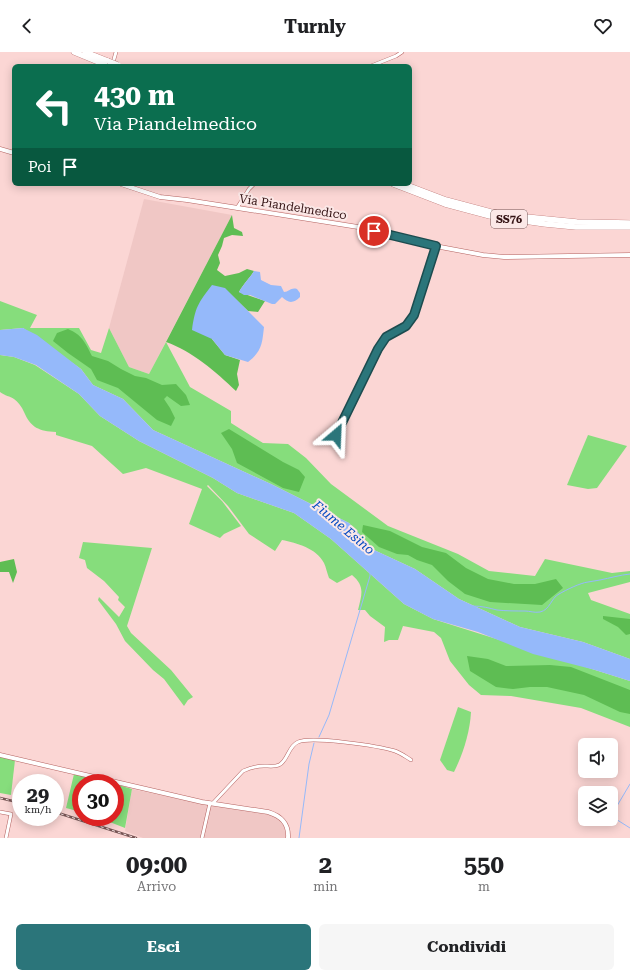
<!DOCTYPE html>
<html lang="it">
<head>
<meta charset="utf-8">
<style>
	body { margin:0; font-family:"Roboto Serif",serif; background:#f6f6f6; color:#202124; height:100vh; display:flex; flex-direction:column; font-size:15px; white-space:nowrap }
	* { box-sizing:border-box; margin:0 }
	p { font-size:13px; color:#757577 }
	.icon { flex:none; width:22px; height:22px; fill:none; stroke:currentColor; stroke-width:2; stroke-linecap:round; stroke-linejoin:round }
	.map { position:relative; height:786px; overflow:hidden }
	.sheet { display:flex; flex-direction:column; background:#fff; flex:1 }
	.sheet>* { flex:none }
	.top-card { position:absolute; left:12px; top:12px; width:400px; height:122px; border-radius:6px; box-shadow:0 2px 10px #0003; background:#0b6e4f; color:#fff; overflow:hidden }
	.fabs { position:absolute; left:578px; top:686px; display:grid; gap:8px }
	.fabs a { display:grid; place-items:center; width:40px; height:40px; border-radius:6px; background:#fff; box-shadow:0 2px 10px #0003; font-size:20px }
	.speed { position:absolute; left:12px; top:722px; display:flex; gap:8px; font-size:20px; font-weight:700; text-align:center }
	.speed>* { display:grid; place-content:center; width:52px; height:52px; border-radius:50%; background:#fff; box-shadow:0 2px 10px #0003; line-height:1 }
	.speed small { font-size:10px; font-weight:400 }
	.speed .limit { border:6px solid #d22; background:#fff; color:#111 }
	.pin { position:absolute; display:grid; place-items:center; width:34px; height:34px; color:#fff; margin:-17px; border:2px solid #fff; border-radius:50%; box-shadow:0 1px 4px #0007 }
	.me { position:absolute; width:44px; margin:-22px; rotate:26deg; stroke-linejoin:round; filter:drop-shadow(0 0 3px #0008) }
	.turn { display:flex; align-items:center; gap:14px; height:84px; padding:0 16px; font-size:18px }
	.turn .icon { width:52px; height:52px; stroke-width:2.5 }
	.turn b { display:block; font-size:28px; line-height:34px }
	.then { display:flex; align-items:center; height:38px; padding:0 16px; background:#0003; gap:8px; font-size:15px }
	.eta { display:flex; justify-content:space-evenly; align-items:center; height:68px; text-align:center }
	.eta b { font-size:24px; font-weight:700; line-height:28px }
	.action { display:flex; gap:8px; margin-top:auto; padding:8px 16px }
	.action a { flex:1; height:46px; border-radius:6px; background:#2b757a; color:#fff; font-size:16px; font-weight:700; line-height:46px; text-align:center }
	.action a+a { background:#f6f6f6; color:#202124 }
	header { display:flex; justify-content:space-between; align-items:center; height:52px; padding:0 16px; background:#fff; font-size:18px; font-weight:700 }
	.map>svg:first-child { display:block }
	.built { fill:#f0c7c5 }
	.green { fill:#86dd7c }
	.forest { fill:#5ebd53 }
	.water { fill:#95b9fa }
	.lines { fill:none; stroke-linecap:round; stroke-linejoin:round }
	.stream { stroke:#95b9fa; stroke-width:1 }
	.street-casing { stroke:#b46361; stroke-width:4 }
	.secondary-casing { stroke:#b46361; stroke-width:5 }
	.highway-casing { stroke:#b46361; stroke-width:6 }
	.street { stroke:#fff; stroke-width:3 }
	.secondary { stroke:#fff; stroke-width:4 }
	.highway { stroke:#fff; stroke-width:5.5 }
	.rail-casing { stroke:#755; stroke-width:2.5 }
	.rail { stroke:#fbe8e7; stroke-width:1; stroke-dasharray:3; stroke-linecap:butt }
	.highway-bridge-casing { stroke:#b46361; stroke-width:6; stroke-linecap:butt }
	.highway-bridge { stroke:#fff; stroke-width:5.5 }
	.route-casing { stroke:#1c4c4f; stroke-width:10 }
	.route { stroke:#2b757a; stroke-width:7 }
	.labels { text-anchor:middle; stroke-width:4; stroke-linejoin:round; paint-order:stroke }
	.shield { fill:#fbe8e7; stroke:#705353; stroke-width:1 }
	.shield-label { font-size:11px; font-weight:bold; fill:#341314 }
	.street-label { font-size:12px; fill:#341314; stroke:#fbe8e7 }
	.water-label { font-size:13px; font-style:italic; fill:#0449c2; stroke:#fbe8e7 }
</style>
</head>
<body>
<header><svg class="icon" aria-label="back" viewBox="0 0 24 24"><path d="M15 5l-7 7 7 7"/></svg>Turnly<svg class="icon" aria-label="heart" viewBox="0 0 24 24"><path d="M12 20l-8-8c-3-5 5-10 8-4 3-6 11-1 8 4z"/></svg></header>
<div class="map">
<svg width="630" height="786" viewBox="0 0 630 786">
	<rect width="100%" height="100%" fill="#fbd6d4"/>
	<g class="built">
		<path d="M144 147 232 163 149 322 129 315 109 276Z"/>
		<path d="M132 737 207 753 272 763 279 767 284 772 286 786H143L125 779Z"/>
	</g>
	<g class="green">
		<path d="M0 249 37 263 30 276H79L91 298 101 301 109 276 129 315 149 322 166 290 190 335 231 359V371L263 391 288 392 306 406 331 432 388 474 458 502 489 519 535 524 545 507 612 521 630 519V530L588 541 591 548 630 562V607L583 590 520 575 459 547 415 517 374 498 349 471 271 432 153 378 123 347 93 333 81 317 23 276 0 278Z"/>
		<path d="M0 303 14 305 35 313 79 342 100 364 139 389 213 426 237 441 294 461 331 487 404 552 433 567 630 629V675L581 656 511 644 481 643 469 633 450 609 441 586 434 580 403 574 398 588H389L384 590 385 575 370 564 365 558H358C362 542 365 534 352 523L337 531 329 526C327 521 326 515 324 511 316 496 297 491 282 488L275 499 249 482 228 454 208 433 207 434 222 449 241 474 224 482 220 486 189 472 202 437 146 416 123 422 92 394 56 383V380C39 379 31 376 24 360 22 355 18 350 14 347 10 344 5 344 0 340Z"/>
		<path d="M588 383 627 394 597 436 588 437 567 433Z"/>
		<path d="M83 490 152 496 127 574 131 581 171 618 193 645 188 648 184 654 164 627 153 618 125 589 116 572 98 548 99 545 119 565 125 555 118 548 119 545 104 529 87 516 85 508 79 506Z"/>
		<path d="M458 655 471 660C470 680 463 702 454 720L447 718 440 708Z"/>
		<path d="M0 704 15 708 11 743 0 741Z"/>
		<path d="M74 722 110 731H81V760L66 756Z"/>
		<path d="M115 732 132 737 125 776 97 765H115Z"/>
	</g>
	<g class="forest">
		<path d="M232 163 234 176 242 180 243 184 232 183 224 186 222 194 218 203 220 211 217 218 225 224 239 221 247 217 254 219C250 226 244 231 239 240L265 249 258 260 248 259 225 237 212 287 225 303 240 308 237 322 239 333 236 339C216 320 192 299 166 290Z"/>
		<path d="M68 277C82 283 85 290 92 304L108 309 121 317 135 324 146 326 162 333 176 332 186 343 190 353 181 354 167 344 164 347 170 356 175 366 171 374 157 368 118 336 97 328 91 317 68 301 53 289 57 281Z"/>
		<path d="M229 377 283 410 299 418 305 425 299 440 283 436 237 411 232 397 221 381Z"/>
		<path d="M363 473 390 479 422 495 446 501 466 516 488 527 514 532H535L556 527 563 536 542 553 490 550 465 542 448 529 432 513 417 508 408 503 397 502 379 495 362 480Z"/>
		<path d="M14 507 17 520 13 531 9 520H0V510Z"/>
		<path d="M603 564 630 567V582L626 583 618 575 603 567Z"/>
		<path d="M467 604 488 607 506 614 550 613 571 615 630 638V662L620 660 584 643 547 635H530L513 637 496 635 470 619Z"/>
	</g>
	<g class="water">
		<path d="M254 219 260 220 261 228 271 233 281 234 284 240C289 240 291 235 297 237L300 241V245C293 252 288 251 282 245L275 252H272L250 243H244L239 240C244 231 250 226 254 219Z"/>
		<path d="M212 233 225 236 264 275C262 292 262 299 248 310L225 303 212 287 192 278C195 256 198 251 212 233Z"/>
		<path d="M23 276 37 283 81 317 93 333 123 347 153 378 271 432 349 471 374 498 415 517 459 547 520 575 583 590 630 607V629L595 618 533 602 478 580 433 567 404 552 331 487 294 461 237 441 213 426 139 389 100 364 79 342 36 313 14 305 0 303V278Z"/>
	</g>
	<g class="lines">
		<g class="stream">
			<path d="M473 554C482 554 489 556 497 558 506 559 516 559 525 559 530 559 534 561 540 560 550 558 551 546 559 542 566 538 580 531 588 530 592 529 596 529 600 528 610 526 620 523 630 522"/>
			<path d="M319 685 329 663 370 524V520"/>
			<path d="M630 732 611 764 630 776"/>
			<path d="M299 786 309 712 314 691"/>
		</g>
		<g class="street-casing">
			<g id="street">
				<path d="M112 14 116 0"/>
				<path d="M371 14 396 4 402 0"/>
				<path d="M237 156 249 137 254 132"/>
				<path d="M336 383 378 297 386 285 406 274 414 263 435 194"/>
				<path d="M213 751 243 719C250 716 257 714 264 714 269 714 275 715 279 713 288 709 288 694 298 690 312 684 379 694 395 699 401 701 406 705 411 708"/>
				<path d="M0 760 11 762 6 786"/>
				<path d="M202 786 210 751"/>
			</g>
		</g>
		<g class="secondary-casing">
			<g id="secondary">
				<path d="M0 97 14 101"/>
				<path d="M121 132 160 145 187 148 358 175 419 191 483 203 504 205 630 203"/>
				<path d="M0 703 202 750 268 760C281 764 289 771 288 786"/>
			</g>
		</g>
		<g class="highway-casing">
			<g id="highway">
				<path d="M74 0 108 14"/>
				<path d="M85 0 108 9"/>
				<path d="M393 132 445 152 490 164 545 172 576 175H630"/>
				<path d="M404 132 446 148 491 160 516 164 577 170 630 171"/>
			</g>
		</g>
		<use href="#street" class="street"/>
		<use href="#secondary" class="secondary"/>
		<use href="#highway" class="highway"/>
		<g class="rail-casing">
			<g id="rail">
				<path d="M0 746 21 751"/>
				<path d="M55 760 136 786"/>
			</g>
		</g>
		<use href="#rail" class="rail"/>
		<g class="highway-bridge-casing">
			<path id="highway-bridge" d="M108 9 118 13"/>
		</g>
		<use href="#highway-bridge" class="highway-bridge"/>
	</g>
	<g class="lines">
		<g class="route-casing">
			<path id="route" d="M336 383 378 297 386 285 406 274 414 263 436 194 374 179"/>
		</g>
		<use href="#route" class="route"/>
	</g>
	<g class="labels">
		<rect class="shield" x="491" y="158" width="36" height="18" rx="3"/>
		<g class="shield-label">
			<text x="509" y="171">SS76</text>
		</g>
		<g class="street-label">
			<text transform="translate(293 155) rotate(9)" y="4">Via Piandelmedico</text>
		</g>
		<g class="water-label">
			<text transform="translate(344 475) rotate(40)" y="5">Fiume Esino</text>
		</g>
	</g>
</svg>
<div class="fabs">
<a><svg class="icon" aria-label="sound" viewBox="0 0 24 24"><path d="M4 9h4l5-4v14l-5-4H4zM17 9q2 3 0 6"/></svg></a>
<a><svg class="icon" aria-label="layers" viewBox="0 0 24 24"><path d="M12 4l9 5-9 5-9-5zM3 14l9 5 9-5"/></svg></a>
</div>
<div class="speed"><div>29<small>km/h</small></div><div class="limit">30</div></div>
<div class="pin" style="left:374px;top:179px;background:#d93025"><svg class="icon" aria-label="arrive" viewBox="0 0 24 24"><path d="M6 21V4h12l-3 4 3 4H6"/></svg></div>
<svg class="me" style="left:336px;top:383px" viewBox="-20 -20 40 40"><path d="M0-17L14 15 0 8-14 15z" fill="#2b757a" stroke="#fff" stroke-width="4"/></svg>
<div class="top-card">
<div class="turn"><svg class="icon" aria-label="left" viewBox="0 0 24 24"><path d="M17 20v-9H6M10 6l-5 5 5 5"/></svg><div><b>430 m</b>Via Piandelmedico</div></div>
<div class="then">Poi<svg class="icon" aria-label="arrive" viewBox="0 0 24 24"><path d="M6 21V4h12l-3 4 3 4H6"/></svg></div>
</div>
</div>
<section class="sheet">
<div class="eta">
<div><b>09:00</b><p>Arrivo</p></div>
<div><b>2</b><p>min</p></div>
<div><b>550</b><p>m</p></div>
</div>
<div class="action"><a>Esci</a><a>Condividi</a></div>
</section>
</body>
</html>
